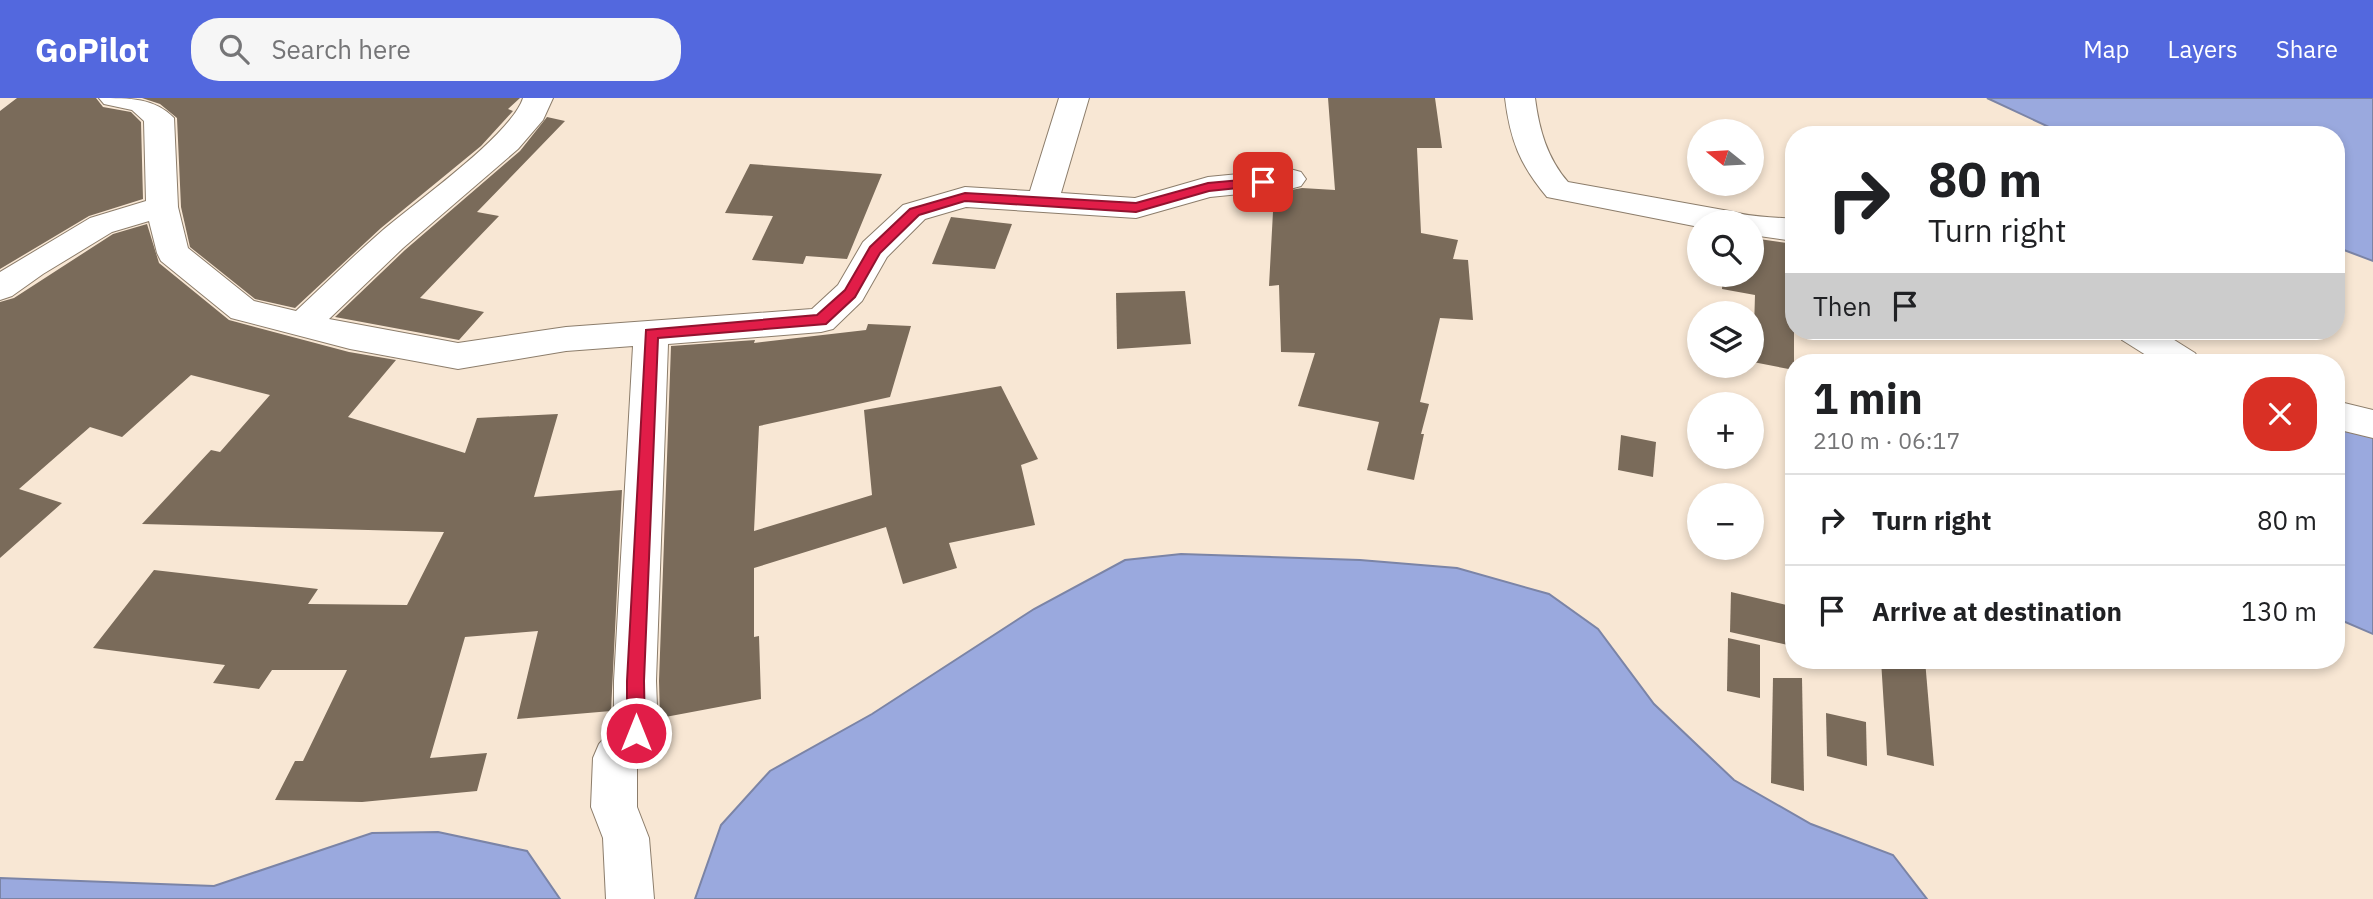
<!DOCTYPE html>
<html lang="en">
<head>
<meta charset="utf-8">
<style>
	body { margin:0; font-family:"IBM Plex Sans",sans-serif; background:#f6f6f6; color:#202124; height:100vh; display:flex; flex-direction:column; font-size:26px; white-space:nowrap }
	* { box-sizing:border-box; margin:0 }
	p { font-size:23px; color:#757577 }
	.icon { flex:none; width:38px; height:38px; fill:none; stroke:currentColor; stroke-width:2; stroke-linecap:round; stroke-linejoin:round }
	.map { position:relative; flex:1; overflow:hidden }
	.details { position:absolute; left:1785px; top:256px; width:560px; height:315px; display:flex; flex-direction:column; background:#fff; border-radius:28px; box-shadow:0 4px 10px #0003 }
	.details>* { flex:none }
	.guide { position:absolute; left:1785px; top:28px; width:560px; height:214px; border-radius:28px; box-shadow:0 4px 10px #0003; background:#fff; color:#202124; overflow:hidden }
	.needle { width:46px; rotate:288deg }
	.controls { position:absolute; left:1687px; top:21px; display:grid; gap:14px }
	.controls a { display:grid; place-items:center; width:77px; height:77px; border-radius:50%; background:#fff; box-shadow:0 4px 10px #0003; font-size:35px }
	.pin { position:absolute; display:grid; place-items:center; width:60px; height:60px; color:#fff; margin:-30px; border-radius:14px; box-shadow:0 4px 10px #0006 }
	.me { position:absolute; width:77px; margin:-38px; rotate:0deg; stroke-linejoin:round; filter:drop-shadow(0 0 5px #0008) }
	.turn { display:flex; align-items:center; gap:24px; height:147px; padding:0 28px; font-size:32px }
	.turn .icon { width:91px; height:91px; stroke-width:2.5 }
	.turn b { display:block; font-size:49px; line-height:60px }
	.then { display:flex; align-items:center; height:66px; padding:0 28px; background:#0003; gap:14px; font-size:26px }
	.round { display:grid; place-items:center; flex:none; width:74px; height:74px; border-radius:28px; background:#f6f6f6 }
	.head { display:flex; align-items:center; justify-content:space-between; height:119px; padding:0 28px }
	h1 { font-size:42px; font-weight:700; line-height:52px }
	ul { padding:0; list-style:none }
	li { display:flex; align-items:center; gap:21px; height:91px; padding:0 28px; border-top:2px solid #e0e0e0 }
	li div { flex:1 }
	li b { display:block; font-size:26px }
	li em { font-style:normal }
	header { display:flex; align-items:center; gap:42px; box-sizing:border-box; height:98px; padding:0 35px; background:#5368de; color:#fff }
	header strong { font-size:33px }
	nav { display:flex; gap:38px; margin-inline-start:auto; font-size:24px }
	.search { width:490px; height:63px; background:#f6f6f6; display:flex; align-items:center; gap:18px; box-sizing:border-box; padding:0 24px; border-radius:28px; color:#757577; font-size:26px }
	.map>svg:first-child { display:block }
	.water { fill:#9aa9de; stroke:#7b84a6; stroke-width:2 }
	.building { fill:#7a6b5a }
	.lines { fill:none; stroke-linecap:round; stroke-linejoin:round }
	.minor-casing { stroke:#8c7d6b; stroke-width:2 }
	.minor { fill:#fff; fill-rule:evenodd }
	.route { fill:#e11d48; stroke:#92132f; stroke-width:2 }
</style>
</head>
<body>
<header>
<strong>GoPilot</strong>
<div class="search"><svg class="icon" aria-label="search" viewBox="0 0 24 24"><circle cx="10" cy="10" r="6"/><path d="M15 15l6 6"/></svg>Search here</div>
<nav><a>Map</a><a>Layers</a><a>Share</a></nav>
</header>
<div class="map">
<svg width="2373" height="801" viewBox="0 0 2373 801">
	<rect width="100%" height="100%" fill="#f8e7d4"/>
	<g class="water">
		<path d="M1987 0H2373V163L2336 149V37H2066Z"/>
		<path d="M2336 327 2373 338V536L2336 520Z"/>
		<path d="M1181 456 1360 462 1457 470 1549 496 1598 531 1654 606 1734 682 1811 726 1893 757 1927 801H695L721 727 770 673 872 616 1034 511 1125 462Z"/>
		<path d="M438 734 527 753 560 801H0V780L214 788 372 735Z"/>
	</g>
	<g class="building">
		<path d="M17 0H96L103 9 131 14 141 24 143 101 89 118 0 171V13Z"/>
		<path d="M142 0H520L508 11 513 13 481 48 381 130 295 210 255 201 190 149 181 109 177 20 160 6Z"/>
		<path d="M1328 0H1435L1442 50H1417L1421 135 1458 142 1453 161 1468 162 1473 222 1440 220 1420 304 1429 306 1421 336H1424L1414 382 1367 372 1379 324 1298 308 1315 255 1281 254 1279 187 1269 188 1274 95 1302 90 1335 92Z"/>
		<path d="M547 19 565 23 477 114 499 118 420 200 484 214 459 242 335 219 405 152 520 53Z"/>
		<path d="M750 66 882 76 847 161 806 158 803 166 752 162 773 118 725 115Z"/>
		<path d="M951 119 1012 126 995 171 932 166Z"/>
		<path d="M147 126 159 165 229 222 349 254 396 262 348 319 465 355 477 320 558 316 534 399 622 392 611 613 517 621 538 533 465 539 430 660 487 655 477 693 362 704 275 702 295 663H303L347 572H272L259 591 213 585 225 567 93 550 154 472 318 491 308 506 407 507 444 434 142 426 211 352 220 354 270 297 191 277 122 339 90 329 19 391 62 405 0 460V204L14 200 113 136Z"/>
		<path d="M1752 140 1794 146V272L1753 264 1755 197 1722 191 1723 177H1752Z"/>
		<path d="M1185 193 1191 246 1117 251 1116 195Z"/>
		<path d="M868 226 911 228 890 299 759 328 754 433 872 397 864 312 1001 288 1038 361 1021 367 1035 427 949 445 957 470 903 486 886 429 754 470V539L759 538 761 601 660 620 659 583 671 248 755 242 754 245 866 232Z"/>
		<path d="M1621 337 1656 344 1653 379 1618 372Z"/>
		<path d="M1731 494 1791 508 1792 548 1730 534Z"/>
		<path d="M1728 540 1760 547V600L1727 593Z"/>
		<path d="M1881 562H1925L1934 668 1887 657Z"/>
		<path d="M1773 580H1802L1804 693 1771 685Z"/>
		<path d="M1826 615 1866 624 1867 668 1827 658Z"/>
	</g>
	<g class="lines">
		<g class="minor-casing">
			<g id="minor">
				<path d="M99 0C130 0 155 0 174 20L178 109 188 150 254 203 296 213C325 186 353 158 383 132 416 104 512 36 523 0H553L543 22 518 51 403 150 329 221 458 245 566 229 812 211 838 187 863 144 903 107 965 89 1030 93 1059 0H1089L1061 95 1135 100 1208 79 1290 71 1301 74 1306 81 1301 88 1290 91 1210 99 1136 120 966 109 925 121 887 159 862 203 833 231 821 234 668 246 656 583 658 635 652 649 637 666V709L649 740 654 801H606L603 740 591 709 593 660 599 646 614 629V583L633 248 566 253 458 271 350 251 231 220 161 163 157 155 149 123 112 134 43 176 12 198 0 202V174L90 120 146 103 144 23 132 12 104 6Z"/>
				<path d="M1505 0H1535C1539 31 1547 60 1568 84L1729 113C1749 119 1771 119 1794 121V143L1752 137V124H1699V129L1547 99C1520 67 1510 42 1505 0Z"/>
				<path d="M2117 233H2160L2195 255 2201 264H2157L2122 242Z"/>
				<path d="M2336 303 2373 312V340L2336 331Z"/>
			</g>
		</g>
		<use href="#minor" class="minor"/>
	</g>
	<path class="route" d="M1263 80 1269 84 1267 87 1209 93 1136 114 965 103 919 117 880 155 855 199 826 226 658 240 644 583 645 635 642 641 636 643 629 641 627 635V583L646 232 817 217 845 192 870 149 910 111 965 95 1136 105 1208 85Z"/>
</svg>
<div class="controls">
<a><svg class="needle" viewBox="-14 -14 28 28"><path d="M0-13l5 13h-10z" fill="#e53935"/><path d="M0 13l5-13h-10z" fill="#757577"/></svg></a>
<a><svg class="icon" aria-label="search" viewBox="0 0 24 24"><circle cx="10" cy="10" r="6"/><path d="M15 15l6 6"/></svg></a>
<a><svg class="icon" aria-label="layers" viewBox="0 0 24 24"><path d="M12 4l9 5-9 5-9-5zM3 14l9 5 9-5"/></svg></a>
<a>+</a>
<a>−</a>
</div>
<div class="pin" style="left:1263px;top:84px;background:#d93025"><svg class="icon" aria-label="arrive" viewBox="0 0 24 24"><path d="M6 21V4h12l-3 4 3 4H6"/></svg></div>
<svg class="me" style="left:636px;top:635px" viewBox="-20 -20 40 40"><circle r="17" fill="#e11d48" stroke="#fff" stroke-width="3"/><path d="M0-11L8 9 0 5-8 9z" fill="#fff"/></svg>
<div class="guide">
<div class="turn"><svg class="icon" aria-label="right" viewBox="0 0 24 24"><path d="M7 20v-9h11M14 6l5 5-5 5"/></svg><div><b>80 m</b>Turn right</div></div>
<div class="then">Then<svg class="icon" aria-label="arrive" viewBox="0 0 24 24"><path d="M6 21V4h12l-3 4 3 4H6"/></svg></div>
</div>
<section class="details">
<div class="head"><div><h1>1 min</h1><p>210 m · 06:17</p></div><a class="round" style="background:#d93025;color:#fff"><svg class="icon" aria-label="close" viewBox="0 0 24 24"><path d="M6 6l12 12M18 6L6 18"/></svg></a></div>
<ul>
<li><svg class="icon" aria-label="right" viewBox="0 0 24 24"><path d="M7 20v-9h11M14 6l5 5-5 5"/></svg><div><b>Turn right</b></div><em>80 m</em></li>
<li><svg class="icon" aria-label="arrive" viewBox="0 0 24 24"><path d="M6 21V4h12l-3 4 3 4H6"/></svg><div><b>Arrive at destination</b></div><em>130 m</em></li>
</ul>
</section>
</div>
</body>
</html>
